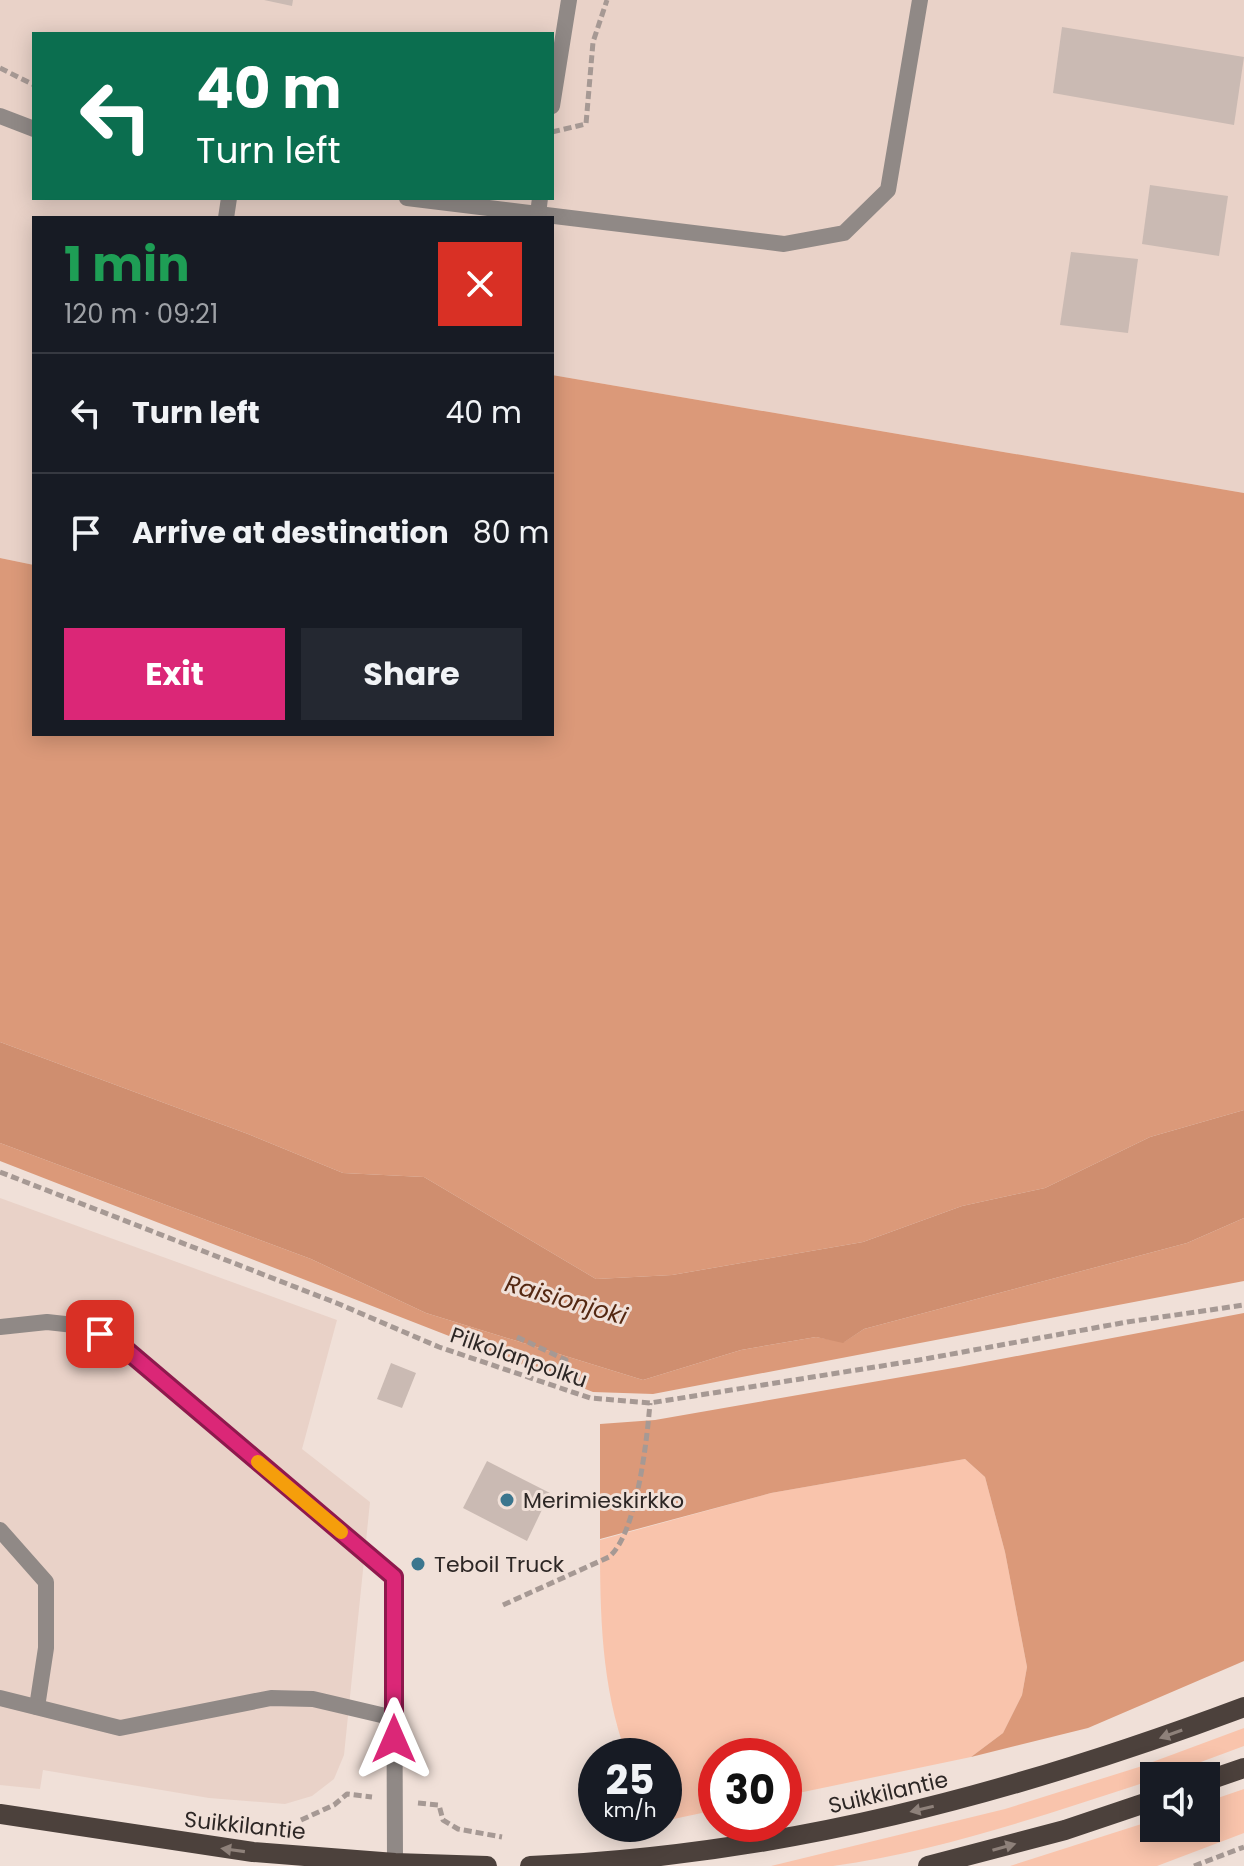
<!DOCTYPE html>
<html lang="en">
<head>
<meta charset="utf-8">
<style>
	body { margin:0; font-family:Poppins,sans-serif; background:#242831; color:#f1f3f6; height:100vh; display:flex; flex-direction:column; font-size:30px; white-space:nowrap }
	* { box-sizing:border-box; margin:0 }
	p { font-size:26px; color:#9ea1a6 }
	.icon { flex:none; width:44px; height:44px; fill:none; stroke:currentColor; stroke-width:2; stroke-linecap:round; stroke-linejoin:round }
	.map { position:relative; flex:1; overflow:hidden }
	.panel { position:absolute; left:32px; top:216px; width:522px; height:520px; display:flex; flex-direction:column; background:#171b24; border-radius:0px; box-shadow:0 4px 20px #0003 }
	.panel>* { flex:none }
	.guide { position:absolute; left:32px; top:32px; width:522px; height:168px; border-radius:0px; box-shadow:0 4px 20px #0003; background:#0b6e4f; color:#fff; overflow:hidden }
	.tools { position:absolute; left:1140px; top:1762px; display:grid; gap:16px }
	.tools a { display:grid; place-items:center; width:80px; height:80px; border-radius:0px; background:#171b24; box-shadow:0 4px 20px #0003; font-size:40px }
	.speed { position:absolute; left:578px; top:1738px; display:flex; gap:16px; font-size:40px; font-weight:700; text-align:center }
	.speed>* { display:grid; place-content:center; width:104px; height:104px; border-radius:50%; background:#171b24; box-shadow:0 4px 20px #0003; line-height:1 }
	.speed small { font-size:20px; font-weight:400 }
	.speed .limit { border:12px solid #d22; background:#fff; color:#111 }
	.pin { position:absolute; display:grid; place-items:center; width:68px; height:68px; color:#fff; margin:-34px; border-radius:16px; box-shadow:0 4px 12px #0006 }
	.me { position:absolute; width:88px; margin:-44px; rotate:0deg; stroke-linejoin:round; filter:drop-shadow(0 0 6px #0008) }
	.turn { display:flex; align-items:center; gap:28px; height:168px; padding:0 32px; font-size:36px }
	.turn .icon { width:104px; height:104px; stroke-width:2.5 }
	.turn b { display:block; font-size:56px; line-height:68px }
	.round { display:grid; place-items:center; flex:none; width:84px; height:84px; border-radius:0px; background:#242831 }
	.overview { display:flex; align-items:center; justify-content:space-between; height:136px; padding:0 32px }
	h1 { font-size:48px; font-weight:700; line-height:60px; color:#1e9e55 }
	.button { display:flex; gap:16px; margin-top:auto; padding:16px 32px }
	.button a { flex:1; height:92px; border-radius:0px; background:#db2777; color:#fff; font-size:32px; font-weight:700; line-height:92px; text-align:center }
	.button a+a { background:#242831; color:#f1f3f6 }
	ul { padding:0; list-style:none }
	li { display:flex; align-items:center; gap:24px; height:120px; padding:0 32px; border-top:2px solid #363941 }
	li div { flex:1 }
	li b { display:block; font-size:30px }
	li em { font-style:normal }
	.map>svg:first-child { display:block }
	.built { fill:#e9d2c8; fill-rule:evenodd }
	.green { fill:#f9c4ac }
	.forest { fill:#db9979 }
	.water { fill:#cf8e6f }
	.building { fill:#cabab3 }
	.lines { fill:none; stroke-linecap:round; stroke-linejoin:round }
	.path { stroke:#a69994; stroke-width:5; stroke-dasharray:8 4; stroke-linecap:butt }
	.service { stroke:#908986; stroke-width:16 }
	.minor { stroke:#908986; stroke-width:16 }
	.primary { stroke:#4c413c; stroke-width:20 }
	.oneway { fill:#8e817a }
	.route-casing { stroke:#8e194d; stroke-width:20 }
	.route { stroke:#db2777; stroke-width:14 }
	.slow { stroke:#f59e0b; stroke-width:14 }
	.poi-dot { fill:#3b768e; stroke:#f0e0d8; stroke-width:3 }
	.labels { text-anchor:middle; stroke-width:6; stroke-linejoin:round; paint-order:stroke }
	.street-label { font-size:22px; fill:#2d2725; stroke:#f0e0d8 }
	.poi-label { font-size:22px; fill:#2d2725; stroke:#f0e0d8; text-anchor:start }
	.water-label { font-size:24px; font-style:italic; fill:#542812; stroke:#f0e0d8 }
</style>
</head>
<body>
<div class="map">
<svg width="1244" height="1866" viewBox="0 0 1244 1866">
	<rect width="100%" height="100%" fill="#f0e0d8"/>
	<g class="built">
		<path d="M0 0H1244V493L552 375V218H34V565L0 558ZM34 34H552V198H34Z"/>
		<path d="M0 1198 337 1320 302 1449 370 1502 344 1755 334 1779 312 1796 285 1804 209 1798 43 1770 40 1789 0 1785Z"/>
	</g>
	<g class="green">
		<path d="M965 1459 985 1477 1005 1552 1027 1667 1022 1695 1003 1733 971 1757 784 1796V1756H716V1810L664 1821V1756H627C601 1687 600 1612 600 1540L771 1493Z"/>
		<path d="M1244 1728V1746L1163 1776H1154V1779L1137 1785C1038 1817 936 1852 833 1866 813 1866 791 1866 771 1866L1005 1809 1139 1767Z"/>
		<path d="M1244 1789V1833L1157 1866H1010L1154 1820V1828H1206V1802Z"/>
	</g>
	<g class="forest">
		<path d="M552 375 1244 493V1110L1150 1137 1045 1188 962 1206 863 1242 672 1275 596 1279 424 1177 343 1173 248 1134 0 1042V558L34 565V734H552Z"/>
		<path d="M0 1143 311 1259 426 1313 643 1380 741 1350 816 1337 844 1342 864 1329 1187 1243 1244 1218V1281L653 1394 593 1392 0 1161Z"/>
		<path d="M1244 1313V1661L1088 1728 971 1757 1003 1733 1022 1695 1027 1667 1005 1552 985 1477 965 1459 771 1493 600 1539V1424L655 1420 959 1367Z"/>
	</g>
	<path class="water" d="M0 1042 248 1134 343 1173 424 1177 596 1279 672 1275 863 1242 962 1206 1045 1188 1150 1137 1244 1110V1218L1187 1243 864 1329 843 1343 816 1337 741 1350 643 1380 426 1313 311 1259 0 1143Z"/>
	<g class="building">
		<path d="M264 0H293L292 6Z"/>
		<path d="M1062 27 1244 57 1234 125 1053 93Z"/>
		<path d="M1150 185 1228 196 1219 256 1142 244Z"/>
		<path d="M1071 252 1138 259 1128 333 1060 325Z"/>
		<path d="M391 1363 416 1373 402 1408 377 1399Z"/>
		<path d="M487 1461 550 1493 527 1541 463 1508Z"/>
	</g>
	<g class="lines">
		<g class="path">
			<path d="M0 68 34 85"/>
			<path d="M552 132 586 124 593 42 607 0"/>
			<path d="M0 1172 339 1304 439 1347 590 1398 650 1403 919 1360 1127 1322 1244 1305"/>
			<path d="M517 1337 566 1360 557 1381"/>
			<path d="M503 1605 609 1557C637 1533 647 1440 650 1403"/>
			<path d="M418 1803 439 1805 443 1820 458 1829 502 1837"/>
			<path d="M301 1820 334 1805 347 1794 372 1797"/>
			<path d="M1194 1866 1244 1847"/>
		</g>
		<g class="service">
			<path d="M552 106 569 0"/>
			<path d="M0 116 34 129"/>
			<path d="M407 198 784 244 844 233 888 190 920 0"/>
			<path d="M538 214 540 198"/>
			<path d="M226 218 229 198"/>
			<path d="M0 1327 47 1322 83 1326 117 1342 394 1577"/>
			<path d="M0 1530 46 1582V1648L37 1707"/>
			<path d="M0 1698 120 1728 271 1698 313 1699 394 1718"/>
		</g>
		<path class="minor" d="M394 1577 395 1863"/>
		<g class="primary">
			<path d="M1206 1781 1244 1768"/>
			<path d="M0 1814 253 1852 395 1863 487 1866"/>
			<path d="M530 1866C780 1856 1012 1794 1244 1707"/>
			<path d="M928 1866 1065 1830 1154 1800"/>
		</g>
	</g>
	<defs><path id="oneway-solid" d="M-6-.8H1V-3.2L6.5 0L1 3.2V.8H-6Z" transform="scale(2)"/></defs>
	<g class="oneway">
		<use href="#oneway-solid" transform="translate(1171 1734) rotate(160)"/>
		<use href="#oneway-solid" transform="translate(922 1809) rotate(167)"/>
		<use href="#oneway-solid" transform="translate(1004 1847) rotate(-16)"/>
		<use href="#oneway-solid" transform="translate(233 1850) rotate(-172)"/>
	</g>
	<g class="lines">
		<g class="route-casing">
			<path id="route" d="M100 1334 117 1342 394 1577V1739"/>
		</g>
		<use href="#route" class="route"/>
		<path class="slow" d="M258 1462 341 1532"/>
	</g>
	<g class="poi-dot">
		<circle cx="507" cy="1500" r="8"/>
		<circle cx="418" cy="1564" r="8"/>
	</g>
	<g class="labels">
		<g class="street-label">
			<text transform="translate(519 1357) rotate(19)" y="8">Pilkolanpolku</text>
			<text transform="translate(888 1792) rotate(-13)" y="8">Suikkilantie</text>
			<text transform="translate(245 1825) rotate(6)" y="8">Suikkilantie</text>
		</g>
		<g class="poi-label">
			<text x="523" y="1508">Merimieskirkko</text>
			<text x="434" y="1572">Teboil Truck</text>
		</g>
		<g class="water-label">
			<text transform="translate(566 1300) rotate(16)" y="8">Raisionjoki</text>
		</g>
	</g>
</svg>
<div class="tools">
<a><svg class="icon" aria-label="sound" viewBox="0 0 24 24"><path d="M4 9h4l5-4v14l-5-4H4zM17 9q2 3 0 6"/></svg></a>
</div>
<div class="speed"><div>25<small>km/h</small></div><div class="limit">30</div></div>
<div class="pin" style="left:100px;top:1334px;background:#d93025"><svg class="icon" aria-label="arrive" viewBox="0 0 24 24"><path d="M6 21V4h12l-3 4 3 4H6"/></svg></div>
<svg class="me" style="left:394px;top:1739px" viewBox="-20 -20 40 40"><path d="M0-17L14 15 0 8-14 15z" fill="#db2777" stroke="#fff" stroke-width="4"/></svg>
<div class="guide">
<div class="turn"><svg class="icon" aria-label="left" viewBox="0 0 24 24"><path d="M17 20v-9H6M10 6l-5 5 5 5"/></svg><div><b>40 m</b>Turn left</div></div>
</div>
<section class="panel">
<div class="overview"><div><h1>1 min</h1><p>120 m · 09:21</p></div><a class="round" style="background:#d93025;color:#fff"><svg class="icon" aria-label="close" viewBox="0 0 24 24"><path d="M6 6l12 12M18 6L6 18"/></svg></a></div>
<ul>
<li><svg class="icon" aria-label="left" viewBox="0 0 24 24"><path d="M17 20v-9H6M10 6l-5 5 5 5"/></svg><div><b>Turn left</b></div><em>40 m</em></li>
<li><svg class="icon" aria-label="arrive" viewBox="0 0 24 24"><path d="M6 21V4h12l-3 4 3 4H6"/></svg><div><b>Arrive at destination</b></div><em>80 m</em></li>
</ul>
<div class="button"><a>Exit</a><a>Share</a></div>
</section>
</div>
</body>
</html>
